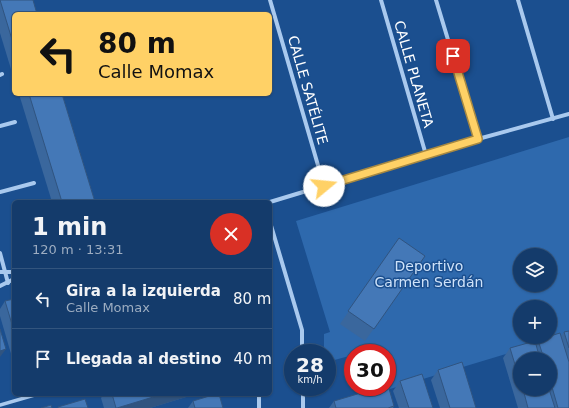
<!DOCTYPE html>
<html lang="es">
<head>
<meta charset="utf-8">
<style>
	body { margin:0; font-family:"DejaVu Sans",sans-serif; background:#1d4271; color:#f1f3f6; height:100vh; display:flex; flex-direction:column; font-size:15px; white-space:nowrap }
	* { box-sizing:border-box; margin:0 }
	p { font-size:13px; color:#9dadc1 }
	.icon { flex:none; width:22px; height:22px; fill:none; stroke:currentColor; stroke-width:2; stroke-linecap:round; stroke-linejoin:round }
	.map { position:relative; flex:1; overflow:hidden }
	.sheet { position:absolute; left:12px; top:200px; width:260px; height:196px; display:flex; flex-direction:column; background:#143b6b; border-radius:6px; box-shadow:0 1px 3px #0004,0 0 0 1px #33557e }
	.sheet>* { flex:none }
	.guide { position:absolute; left:12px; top:12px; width:260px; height:84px; border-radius:6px; box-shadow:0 1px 3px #0004,0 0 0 1px #33557e; background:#ffd166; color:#111; overflow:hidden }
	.tools { position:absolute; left:513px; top:248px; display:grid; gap:8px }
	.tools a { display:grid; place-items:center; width:44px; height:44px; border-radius:50%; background:#143b6b; box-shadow:0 1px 3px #0004,0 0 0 1px #33557e; font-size:20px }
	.speed { position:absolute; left:284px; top:344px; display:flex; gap:8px; font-size:20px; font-weight:700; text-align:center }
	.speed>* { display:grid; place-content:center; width:52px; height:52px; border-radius:50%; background:#143b6b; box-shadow:0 1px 3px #0004,0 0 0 1px #33557e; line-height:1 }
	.speed small { font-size:10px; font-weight:400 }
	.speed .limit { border:6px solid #d22; background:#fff; color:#111 }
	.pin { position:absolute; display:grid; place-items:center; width:34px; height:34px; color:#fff; margin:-17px; border-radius:8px; box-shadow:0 2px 6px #0006 }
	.me { position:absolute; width:44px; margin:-22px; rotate:73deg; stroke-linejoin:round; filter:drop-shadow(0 0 3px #0008) }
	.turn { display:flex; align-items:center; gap:14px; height:84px; padding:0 20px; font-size:18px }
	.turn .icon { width:52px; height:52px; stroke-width:2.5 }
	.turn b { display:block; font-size:28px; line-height:34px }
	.round { display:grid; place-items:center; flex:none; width:42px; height:42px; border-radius:21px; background:#1d4271 }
	.overview { display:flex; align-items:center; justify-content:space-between; height:68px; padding:0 20px }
	h1 { font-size:24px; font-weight:700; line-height:30px }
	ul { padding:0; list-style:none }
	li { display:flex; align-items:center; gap:12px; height:60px; padding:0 20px; border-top:1px solid #33557e }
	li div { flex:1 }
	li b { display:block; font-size:15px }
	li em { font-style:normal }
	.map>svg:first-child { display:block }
	.green { fill:#2e69ad; fill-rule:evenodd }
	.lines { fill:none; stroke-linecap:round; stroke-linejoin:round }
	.pedestrian { stroke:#a9c9ee; stroke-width:3.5 }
	.minor { stroke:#a9c9ee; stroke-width:4 }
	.wall { fill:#3a679d; fill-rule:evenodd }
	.shaded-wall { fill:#305480 }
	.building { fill:#4478b7; stroke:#305480 }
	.route-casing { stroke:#a68842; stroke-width:10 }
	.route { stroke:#ffd166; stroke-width:7 }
	.labels { text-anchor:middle; stroke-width:3; stroke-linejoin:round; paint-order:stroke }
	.street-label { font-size:14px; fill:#fff; stroke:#1b4f8f }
	.park-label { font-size:14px; fill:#cfe3fa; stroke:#1b4f8f }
</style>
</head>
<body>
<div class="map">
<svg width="569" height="408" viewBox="0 0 569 408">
	<rect width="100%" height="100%" fill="#1b4f8f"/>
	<path class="green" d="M569 137V335L370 395 368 387H387V353H353V355L327 362V353H324V334L330 332 296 221ZM520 255H550V285H520ZM520 307H550V337H520Z"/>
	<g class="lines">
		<path class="pedestrian" d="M0 405 38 394"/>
		<g class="minor">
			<path d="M270 0 324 186"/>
			<path d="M381 0 426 155"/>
			<path d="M436 0 478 139"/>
			<path d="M518 0 553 119"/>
			<path d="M0 75 2 74"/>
			<path d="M0 126 15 122"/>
			<path d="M0 192 34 183"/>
			<path d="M270 202 478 139 569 114"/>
			<path d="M270 222 302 330V353"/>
			<path d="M0 253 8 283"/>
			<path d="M0 272H14"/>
			<path d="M0 286 14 279"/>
			<path d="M303 387V408"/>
			<path d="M259 408V394"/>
		</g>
	</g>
	<g class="wall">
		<path d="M0 0 14 14V79L0 33Z"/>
		<path d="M19 94H62L95 202H52Z"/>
		<path d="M399 238 425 256 365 341 340 324Z"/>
		<path d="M14 299V364L0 316V309L5 301Z"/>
		<path d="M569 331V408H518L503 358 510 348 535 343 538 340 561 336 564 332ZM520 359H550V389H520Z"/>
		<path d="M438 370 476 408H440L431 380Z"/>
		<path d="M400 381 433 408H399L393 391Z"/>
		<path d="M104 394H196L150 408H104L101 398Z"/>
		<path d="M193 401 223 408H188Z"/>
		<path d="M334 401 394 406 393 408H329Z"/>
	</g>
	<g class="shaded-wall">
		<path d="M6 349 0 357V351Z"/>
		<path d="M163 394H196L150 408H117Z"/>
	</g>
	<g class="building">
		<path d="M0 0H33L37 14H14V46Z"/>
		<path d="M29 94H62L95 202H62Z"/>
		<path d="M399 238 425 256 374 329 348 311Z"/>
		<path d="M14 299V331L5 301Z"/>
		<path d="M0 329 6 349 0 351Z"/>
		<path d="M569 331V348L564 332Z"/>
		<path d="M560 333 569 362V408H558L550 380V359H544L538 340 547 337H550V336Z"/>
		<path d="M535 341 540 359H520V381L510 348Z"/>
		<path d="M462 362 476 408H450L438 370Z"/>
		<path d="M422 374 433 408H409L400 381Z"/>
		<path d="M387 385H388L394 406 388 408H336L334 401 381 387H387Z"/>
		<path d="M523 389H549L555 408H528Z"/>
		<path d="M112 394H163L117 408H116Z"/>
		<path d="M216 394H219L223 408H195L193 401Z"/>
		<path d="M85 399 88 408H58V407Z"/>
		<path d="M51 405 52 408H41Z"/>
	</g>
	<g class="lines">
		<g class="route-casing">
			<path id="route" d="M324 186 478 139 453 56"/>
		</g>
		<use href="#route" class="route"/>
	</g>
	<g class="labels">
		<g class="street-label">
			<text transform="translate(414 74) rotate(74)" y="5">CALLE PLANETA</text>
			<text transform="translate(308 90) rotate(74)" y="5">CALLE SATÉLITE</text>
		</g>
		<g class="park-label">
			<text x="429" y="271">Deportivo<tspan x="429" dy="16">Carmen Serdán</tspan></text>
		</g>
	</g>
</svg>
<div class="tools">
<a><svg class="icon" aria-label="layers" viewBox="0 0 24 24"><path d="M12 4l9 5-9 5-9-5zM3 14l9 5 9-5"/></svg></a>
<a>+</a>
<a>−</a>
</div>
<div class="speed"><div>28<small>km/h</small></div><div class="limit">30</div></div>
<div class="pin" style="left:453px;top:56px;background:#d93025"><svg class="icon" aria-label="arrive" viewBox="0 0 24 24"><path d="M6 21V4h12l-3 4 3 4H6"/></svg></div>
<svg class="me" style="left:324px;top:186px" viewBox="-20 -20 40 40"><circle r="19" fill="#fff"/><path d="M0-13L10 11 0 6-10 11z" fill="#ffd166"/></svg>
<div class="guide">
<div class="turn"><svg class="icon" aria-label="left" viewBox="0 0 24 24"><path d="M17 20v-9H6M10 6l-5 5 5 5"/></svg><div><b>80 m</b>Calle Momax</div></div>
</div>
<section class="sheet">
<div class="overview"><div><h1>1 min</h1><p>120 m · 13:31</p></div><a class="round" style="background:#d93025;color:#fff"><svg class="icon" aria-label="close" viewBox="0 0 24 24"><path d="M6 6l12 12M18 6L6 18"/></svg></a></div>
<ul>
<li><svg class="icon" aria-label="left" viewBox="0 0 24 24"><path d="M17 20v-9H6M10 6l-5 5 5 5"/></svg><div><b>Gira a la izquierda</b><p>Calle Momax</p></div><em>80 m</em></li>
<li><svg class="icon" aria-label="arrive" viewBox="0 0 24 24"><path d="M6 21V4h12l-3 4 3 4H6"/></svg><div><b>Llegada al destino</b></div><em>40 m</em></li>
</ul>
</section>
</div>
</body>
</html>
